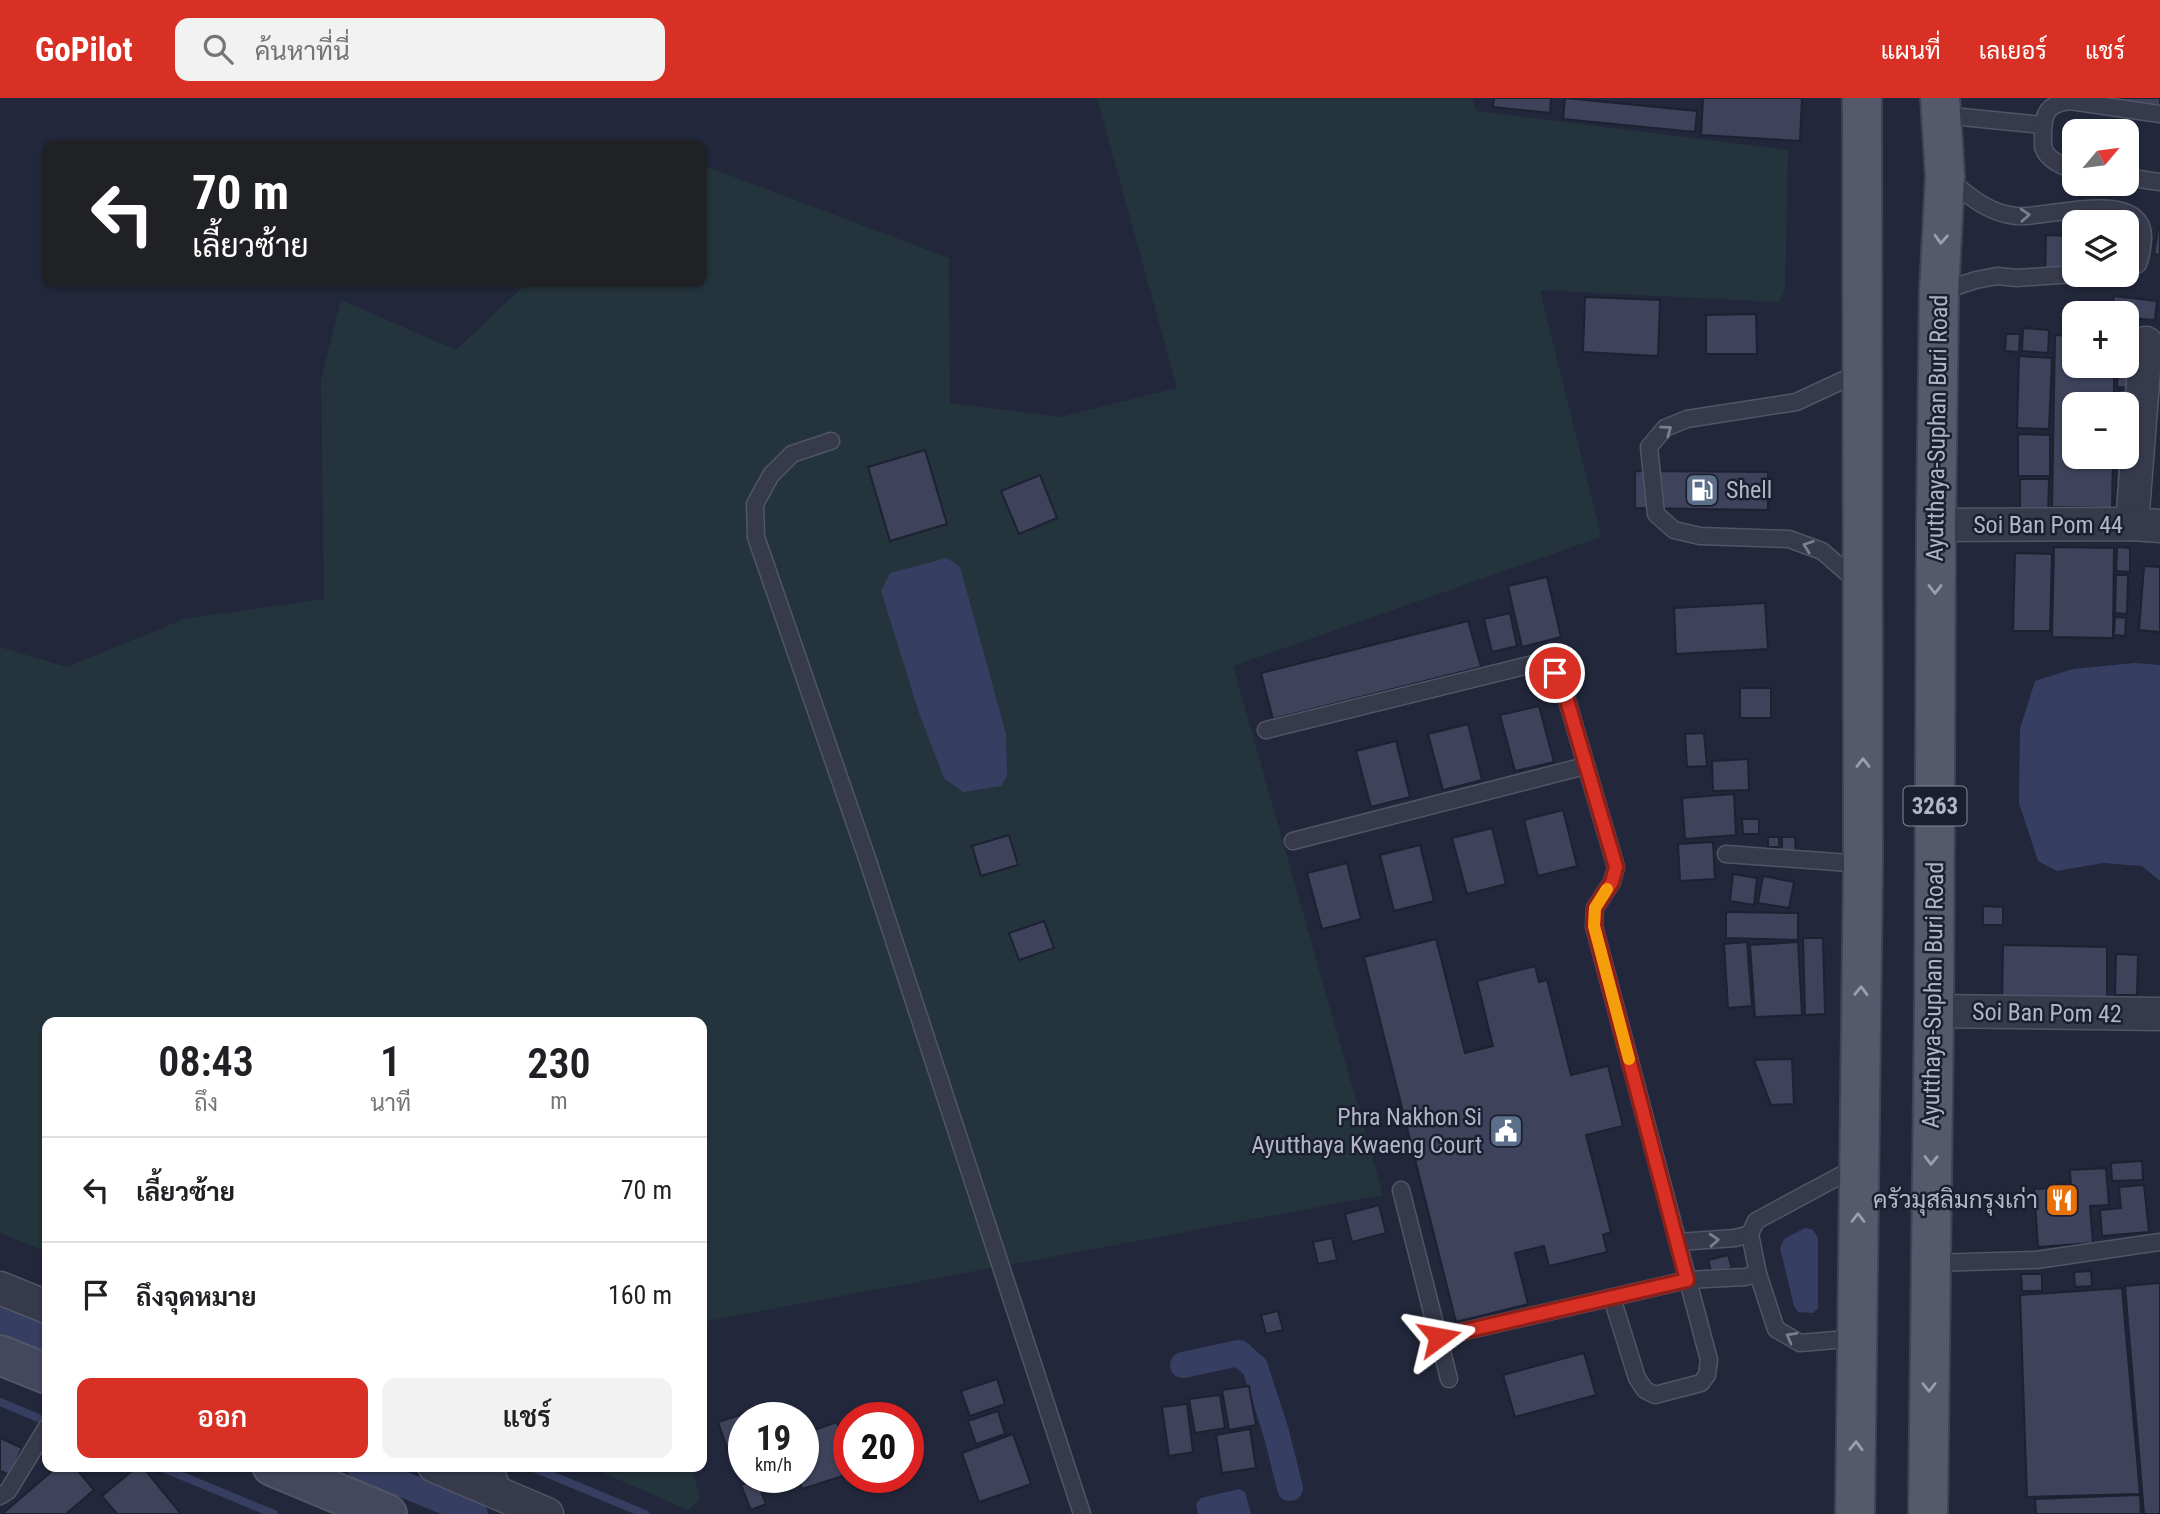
<!DOCTYPE html>
<html lang="th">
<head>
<meta charset="utf-8">
<style>
	body { margin:0; font-family:"Roboto Condensed",Sarabun,sans-serif; background:#f2f2f2; color:#202124; height:100vh; display:flex; flex-direction:column; font-size:26px; white-space:nowrap }
	* { box-sizing:border-box; margin:0 }
	p { font-size:23px; color:#757577 }
	.icon { flex:none; width:38px; height:38px; fill:none; stroke:currentColor; stroke-width:2; stroke-linecap:round; stroke-linejoin:round }
	.map { position:relative; flex:1; overflow:hidden }
	.drawer { position:absolute; left:42px; top:919px; width:665px; height:455px; display:flex; flex-direction:column; background:#fff; border-radius:14px; box-shadow:0 2px 5px #0004 }
	.drawer>* { flex:none }
	.guide { position:absolute; left:42px; top:42px; width:665px; height:147px; border-radius:14px; box-shadow:0 2px 5px #0004; background:#202124; color:#fff; overflow:hidden }
	.needle { width:46px; rotate:61deg }
	.controls { position:absolute; left:2062px; top:21px; display:grid; gap:14px }
	.controls a { display:grid; place-items:center; width:77px; height:77px; border-radius:14px; background:#fff; box-shadow:0 2px 5px #0004; font-size:35px }
	.speed { position:absolute; left:728px; top:1304px; display:flex; gap:14px; font-size:35px; font-weight:700; text-align:center }
	.speed>* { display:grid; place-content:center; width:91px; height:91px; border-radius:50%; background:#fff; box-shadow:0 2px 5px #0004; line-height:1 }
	.speed small { font-size:18px; font-weight:400 }
	.speed .limit { border:10px solid #d22; background:#fff; color:#111 }
	.pin { position:absolute; display:grid; place-items:center; width:60px; height:60px; color:#fff; margin:-30px; border:4px solid #fff; border-radius:50%; box-shadow:0 2px 7px #0007 }
	.me { position:absolute; width:77px; margin:-38px; rotate:77deg; stroke-linejoin:round; filter:drop-shadow(0 0 5px #0008) }
	.turn { display:flex; align-items:center; gap:24px; height:147px; padding:0 35px; font-size:32px }
	.turn .icon { width:91px; height:91px; stroke-width:2.5 }
	.turn b { display:block; font-size:49px; line-height:60px }
	.eta { display:flex; justify-content:space-evenly; align-items:center; height:119px; text-align:center }
	.eta b { font-size:42px; font-weight:600; line-height:49px }
	.cta { display:flex; gap:14px; margin-top:auto; padding:14px 35px }
	.cta a { flex:1; height:80px; border-radius:14px; background:#d93025; color:#fff; font-size:28px; font-weight:600; line-height:80px; text-align:center }
	.cta a+a { background:#f2f2f2; color:#202124 }
	ul { padding:0; list-style:none }
	li { display:flex; align-items:center; gap:21px; height:105px; padding:0 35px; border-top:2px solid #e0e0e0 }
	li div { flex:1 }
	li b { display:block; font-size:26px }
	li em { font-style:normal }
	header { display:flex; align-items:center; gap:42px; box-sizing:border-box; height:98px; padding:0 35px; background:#d93025; color:#fff }
	header strong { font-size:33px }
	nav { display:flex; gap:38px; margin-inline-start:auto; font-size:24px }
	.search { width:490px; height:63px; background:#f2f2f2; display:flex; align-items:center; gap:18px; box-sizing:border-box; padding:0 24px; border-radius:14px; color:#757577; font-size:26px }
	.map>svg:first-child { display:block }
	.green { fill:#24343c; fill-rule:evenodd }
	.water { fill:#363f62 }
	.lines { fill:none; stroke-linecap:round; stroke-linejoin:round }
	.stream { stroke:#363f62; stroke-width:8 }
	.canal { stroke:#363f62; stroke-width:26 }
	.building { fill:#3e435b; stroke:#1d2132; stroke-width:2 }
	.service-casing { stroke:#515566; stroke-width:19 }
	.minor-casing { stroke:#515566; stroke-width:35 }
	.secondary-casing { stroke:#515566; stroke-width:42 }
	.primary-casing { stroke:#3f4354; stroke-width:42 }
	.service { stroke:#363a4b; stroke-width:16 }
	.minor { stroke:#363a4b; stroke-width:32 }
	.secondary { stroke:#44485e; stroke-width:38 }
	.primary { stroke:#54596b; stroke-width:38 }
	.oneway { stroke:#7a7e8f }
	.oneway2 { stroke:#9a9eb0 }
	.route-casing { stroke:#8d1f18; stroke-width:18 }
	.route { stroke:#d93025; stroke-width:12 }
	.slow { stroke:#f59e0b; stroke-width:12 }
	.labels { text-anchor:middle; stroke-width:5; stroke-linejoin:round; paint-order:stroke }
	.shield { fill:#1b1f30; stroke:#84889a; stroke-width:2 }
	.shield-label { font-size:23px; font-weight:bold; fill:#b1b5c7 }
	.street-label { font-size:24px; fill:#b1b5c7; stroke:#1b1f30 }
	.poi-label { font-size:24px; fill:#b1b5c7; stroke:#1b1f30; text-anchor:end }
</style>
</head>
<body>
<header>
<strong>GoPilot</strong>
<div class="search"><svg class="icon" aria-label="search" viewBox="0 0 24 24"><circle cx="10" cy="10" r="6"/><path d="M15 15l6 6"/></svg>ค้นหาที่นี่</div>
<nav><a>แผนที่</a><a>เลเยอร์</a><a>แชร์</a></nav>
</header>
<div class="map">
<svg width="2160" height="1416" viewBox="0 0 2160 1416">
	<rect width="100%" height="100%" fill="#22273b"/>
	<g class="green">
		<path d="M1097 0H1472L1476 13 1788 52 1785 192 1779 204 1540 192 1601 439 1233 568 1383 1097 702 1224V924H47V1154L0 1135V549L67 569 184 521 324 501 321 282 341 202 456 252 528 184H702V67L949 160 950 305 1061 319 1177 290ZM881 494 944 679 919 615Z"/>
		<path d="M590 1369H692L700 1401 688 1412Z"/>
	</g>
	<g class="water">
		<path d="M947 460 960 469 1006 636 1007 678 1001 688 963 694 944 680 919 615 881 493 890 475Z"/>
		<path d="M2135 565 2160 567V783L2142 768 2103 765 2057 773 2038 763 2019 705 2020 631 2035 583 2073 571Z"/>
		<path d="M1805 1130 1813 1132 1818 1140V1210L1813 1215 1798 1214 1794 1208 1780 1150 1784 1141Z"/>
		<path d="M1239 1391 1245 1394 1251 1416H1198L1196 1406 1201 1400Z"/>
	</g>
	<g class="lines">
		<g class="stream">
			<path d="M0 1304 38 1320"/>
			<path d="M158 1368 274 1416"/>
			<path d="M529 1368 645 1416"/>
		</g>
		<g class="canal">
			<path d="M0 1221 47 1241"/>
			<path d="M1183 1267 1239 1255 1255 1269 1276 1334 1290 1390"/>
			<path d="M359 1368 475 1416"/>
		</g>
	</g>
	<g class="building">
		<path d="M1494 0H1551L1550 15 1493 9Z"/>
		<path d="M1565 0 1697 13 1695 34 1563 21Z"/>
		<path d="M1703 0H1802L1800 43 1701 37Z"/>
		<path d="M2119 0H2160V15L2117 9Z"/>
		<path d="M2158 130 2160 131V157L2154 156Z"/>
		<path d="M2126 135 2137 136 2135 167H2126Z"/>
		<path d="M2046 137 2074 138V176L2045 174Z"/>
		<path d="M2114 198 2157 203 2155 222 2126 220V215H2112Z"/>
		<path d="M1585 199 1660 202 1658 258 1583 254Z"/>
		<path d="M1756 216 1757 256H1706V217Z"/>
		<path d="M2023 230 2049 232 2048 255 2022 253Z"/>
		<path d="M2006 236H2020L2019 254 2005 253Z"/>
		<path d="M2055 237 2074 238V268H2114V306H2074V359H2113L2112 410 2052 409Z"/>
		<path d="M2126 241 2142 242 2140 290 2117 289 2118 268H2126Z"/>
		<path d="M2019 258 2052 260 2049 331 2017 330Z"/>
		<path d="M2119 292 2137 293 2126 306H2118Z"/>
		<path d="M2018 336 2050 337V378H2018Z"/>
		<path d="M925 352 947 426 890 443 868 369Z"/>
		<path d="M2117 369H2131V387L2116 386Z"/>
		<path d="M1635 373 1768 374V412L1635 410Z"/>
		<path d="M1040 377 1057 420 1019 436 1001 393Z"/>
		<path d="M2020 381H2049L2048 415H2020Z"/>
		<path d="M2116 388 2131 389 2130 412 2115 411Z"/>
		<path d="M2054 449 2114 450 2113 540 2052 539Z"/>
		<path d="M2117 449 2130 450V474L2116 473Z"/>
		<path d="M2015 455 2052 456 2050 533H2013Z"/>
		<path d="M2144 468 2160 469V534L2139 532Z"/>
		<path d="M2116 477H2128L2127 516 2115 515Z"/>
		<path d="M1547 479 1561 539 1522 549 1508 488Z"/>
		<path d="M1765 505 1768 551 1676 556 1674 510Z"/>
		<path d="M1510 515 1517 548 1492 554 1484 521Z"/>
		<path d="M2115 519 2126 520 2125 538 2114 537Z"/>
		<path d="M1468 523 1481 569 1273 621 1261 575Z"/>
		<rect x="1740" y="590" width="31" height="30"/>
		<path d="M1539 608 1554 664 1515 673 1500 617Z"/>
		<path d="M1468 626 1482 682 1443 692 1428 636Z"/>
		<path d="M1704 635 1707 668 1687 669 1685 636Z"/>
		<path d="M1396 643 1410 699 1371 709 1356 653Z"/>
		<path d="M1748 661 1749 692 1713 693 1712 663Z"/>
		<path d="M1734 696 1736 737 1685 741 1682 700Z"/>
		<path d="M1563 712 1577 768 1538 778 1524 722Z"/>
		<path d="M1742 721H1759V736H1743Z"/>
		<path d="M1492 730 1506 786 1467 796 1452 740Z"/>
		<path d="M1009 737 1018 767 981 778 972 748Z"/>
		<rect x="1768" y="739" width="11" height="10"/>
		<path d="M1782 739H1795L1796 756 1782 757Z"/>
		<path d="M1713 744 1715 781 1680 783 1678 746Z"/>
		<path d="M1420 747 1434 803 1394 813 1380 757Z"/>
		<path d="M1347 765 1361 821 1322 831 1307 775Z"/>
		<path d="M1733 776 1757 780 1754 807 1730 803Z"/>
		<path d="M1763 778 1794 784 1789 810 1758 805Z"/>
		<path d="M1983 808 2003 809V827H1983Z"/>
		<path d="M1726 814 1798 815V842L1726 840Z"/>
		<path d="M1044 823 1054 850 1019 862 1009 835Z"/>
		<path d="M1803 840H1823L1825 916 1805 917Z"/>
		<path d="M1436 841 1465 955 1493 948 1477 883 1535 868 1539 884 1547 882 1571 977 1608 968 1623 1028 1586 1037 1611 1134 1603 1137 1607 1154 1549 1168 1544 1148 1515 1155 1528 1206 1456 1224 1364 859Z"/>
		<path d="M1747 844 1752 908 1728 910 1724 846Z"/>
		<path d="M1798 844 1802 917 1755 919 1750 847Z"/>
		<path d="M2003 847 2107 849V910L2002 908Z"/>
		<path d="M2116 856 2138 857 2137 897H2115Z"/>
		<path d="M1792 961 1794 1006 1771 1007 1754 962Z"/>
		<path d="M2142 1063 2143 1082 2112 1083 2111 1065Z"/>
		<path d="M2106 1070 2109 1107 2090 1108 2093 1145 2038 1149 2034 1091 2071 1089 2070 1072Z"/>
		<path d="M2144 1087 2149 1134 2102 1138 2100 1112 2121 1110 2119 1089Z"/>
		<path d="M1379 1107 1386 1135 1352 1144 1345 1116Z"/>
		<path d="M1332 1140 1337 1162 1318 1166 1313 1144Z"/>
		<path d="M1728 1157 1732 1170 1712 1176 1708 1162Z"/>
		<path d="M2091 1173 2092 1188 2075 1189 2074 1174Z"/>
		<path d="M2021 1176H2042V1193H2022Z"/>
		<path d="M2160 1185V1416H2144L2125 1188Z"/>
		<path d="M2122 1190 2140 1396 2027 1399 2020 1197Z"/>
		<path d="M1278 1213 1283 1232 1266 1236 1261 1217Z"/>
		<path d="M1584 1255 1596 1297 1515 1319 1503 1277Z"/>
		<path d="M997 1281 1005 1306 970 1318 961 1293Z"/>
		<path d="M1249 1288 1256 1327 1229 1332 1222 1292Z"/>
		<path d="M1220 1297 1225 1330 1195 1335 1189 1301Z"/>
		<path d="M1187 1306 1193 1354 1169 1358 1162 1309Z"/>
		<path d="M762 1310 765 1320H744V1357L731 1361 718 1324Z"/>
		<path d="M998 1313 1005 1336 976 1346 968 1323Z"/>
		<path d="M837 1324 849 1359V1376L802 1391 798 1379H803V1336Z"/>
		<path d="M1250 1331 1256 1370 1222 1375 1216 1337Z"/>
		<path d="M1013 1336 1031 1386 979 1404 962 1355Z"/>
		<path d="M0 1340 22 1350 10 1377 0 1373Z"/>
		<path d="M58 1368H74L94 1392 66 1416H2Z"/>
		<path d="M138 1368H142L181 1416H117L102 1398Z"/>
		<path d="M756 1381 766 1406 751 1412 741 1387Z"/>
		<path d="M2140 1397 2141 1416H2036L2035 1401Z"/>
	</g>
	<g class="lines">
		<g class="service-casing">
			<g id="service">
				<path d="M1941 17 2043 27"/>
				<path d="M2074 72C2062 68 2047 62 2043 49 2043 48 2043 38 2043 37 2043 15 2047 6 2070 3L2160 16"/>
				<path d="M2126 79 2160 84"/>
				<path d="M1947 80C1968 97 1987 115 2016 118 2046 121 2144 88 2143 140 2142 150 2142 157 2138 166L2126 172"/>
				<path d="M1939 194 1976 182 1997 178 2017 180 2074 176"/>
				<path d="M831 343 792 356 771 377 755 406 756 439 868 763 1082 1416"/>
				<path d="M1860 486 1822 453 1789 441 1700 438 1674 432 1656 416 1649 349 1665 330 1687 321 1796 304 1861 274"/>
				<path d="M1266 632 1541 564 1555 575 1564 592 1616 769 1612 784 1595 810 1594 828 1709 1262 1707 1277 1701 1285 1655 1297 1645 1292 1637 1280 1612 1200"/>
				<path d="M1293 743 1585 668"/>
				<path d="M1726 756 1863 766"/>
				<path d="M1401 1092 1449 1281"/>
				<path d="M1678 1144 1735 1140 1750 1136"/>
				<path d="M1930 1165 2036 1162 2160 1144"/>
				<path d="M1439 1239 1687 1182 1745 1179 1758 1176"/>
				<path d="M1858 1240 1800 1245 1776 1231 1758 1176 1750 1136 1756 1123 1858 1068"/>
				<path d="M493 1368 499 1381 501 1396"/>
				<path d="M0 1398 8 1393 47 1329"/>
			</g>
		</g>
		<g class="minor-casing">
			<g id="minor">
				<path d="M2132 426 2146 245"/>
				<path d="M1936 427 2132 426 2160 428"/>
				<path d="M1934 913 2160 916"/>
				<path d="M0 1190 47 1209"/>
				<path d="M434 1368 547 1416"/>
			</g>
		</g>
		<g class="secondary-casing">
			<g id="secondary">
				<path d="M0 1257 47 1276"/>
				<path d="M272 1368 387 1416"/>
			</g>
		</g>
		<g class="primary-casing">
			<g id="primary">
				<path d="M1855 1416 1863 766 1862 0"/>
				<path d="M1928 1416 1934 913 1936 427 1939 194 1945 78 1940 0"/>
			</g>
		</g>
		<use href="#service" class="service"/>
		<use href="#minor" class="minor"/>
		<use href="#secondary" class="secondary"/>
		<use href="#primary" class="primary"/>
	</g>
	<defs><path id="oneway-chevron" d="M-2-3.5L2.5 0L-2 3.5" fill="none" stroke-width="1.6" stroke-linecap="round" stroke-linejoin="round" transform="scale(1.75)"/></defs>
	<g class="oneway">
		<use href="#oneway-chevron" transform="translate(2025 117) rotate(-3)"/>
		<use href="#oneway-chevron" transform="translate(1667 332) rotate(-36)"/>
		<use href="#oneway-chevron" transform="translate(1808 448) rotate(-160)"/>
		<use href="#oneway-chevron" transform="translate(1714 1142) rotate(-4)"/>
		<use href="#oneway-chevron" transform="translate(1791 1239) rotate(-151)"/>
	</g>
	<g class="oneway2">
		<use href="#oneway-chevron" transform="translate(1941 141) rotate(93)"/>
		<use href="#oneway-chevron" transform="translate(1935 491) rotate(90)"/>
		<use href="#oneway-chevron" transform="translate(1863 665) rotate(-90)"/>
		<use href="#oneway-chevron" transform="translate(1861 893) rotate(-89)"/>
		<use href="#oneway-chevron" transform="translate(1931 1062) rotate(91)"/>
		<use href="#oneway-chevron" transform="translate(1858 1120) rotate(-90)"/>
		<use href="#oneway-chevron" transform="translate(1929 1289) rotate(90)"/>
		<use href="#oneway-chevron" transform="translate(1856 1348) rotate(-89)"/>
	</g>
	<g class="lines">
		<g class="route-casing">
			<path id="route" d="M1439 1239 1687 1182 1594 828 1595 810 1612 784 1616 769 1564 592 1555 575"/>
		</g>
		<use href="#route" class="route"/>
		<path class="slow" d="M1607 791 1595 810 1594 828 1629 961"/>
	</g>
	<defs>
		<g id="fuel-square" transform="scale(1.75)"><rect x="-9" y="-9" width="18" height="18" rx="4" fill="#5c6f8a" stroke="#1b1f30"/><path d="M-5.5-6h7V0h2V4h1.3V-2.5L3-4.5l.8-.8L6-3V5H2.5V1h-1V6h-7ZM-4.2-4.7v3.2H.2V-4.7Z" fill="#fff"/></g>
		<g id="civic-square" transform="scale(1.75)"><rect x="-9" y="-9" width="18" height="18" rx="4" fill="#5c6f8a" stroke="#1b1f30"/><path d="M-.6-6.5H3V-4.5H.6V-3L4-1V1h2V6H-6V1h2V-1L-.6-3ZM-1.2 2.5V6h2.4V2.5Z" fill="#fff"/></g>
		<g id="restaurant-square" transform="scale(1.75)"><rect x="-9" y="-9" width="18" height="18" rx="4" fill="#e8710a" stroke="#1b1f30"/><path d="M-5-6h1v4h1v-4h1v4h1v-4h1v5L-1.5 .5V6h-2V.5L-5-1ZM5-6V6H3V1.5H1.5Q1.5-4 5-6Z" fill="#fff"/></g>
	</defs>
	<g fill-rule="evenodd">
		<use href="#fuel-square" x="1702" y="392"/>
		<use href="#civic-square" x="1506" y="1033"/>
		<use href="#restaurant-square" x="2062" y="1102"/>
	</g>
	<g class="labels">
		<rect class="shield" x="1903.5" y="688.5" width="63" height="39" rx="5"/>
		<g class="shield-label">
			<text x="1935" y="716">3263</text>
		</g>
		<g class="street-label">
			<text transform="translate(1937 330) rotate(-89)" y="8">Ayutthaya-Suphan Buri Road</text>
			<text x="2048" y="435">Soi Ban Pom 44</text>
			<text transform="translate(1933 897) rotate(-89)" y="8">Ayutthaya-Suphan Buri Road</text>
			<text transform="translate(2047 915) rotate(1)" y="8">Soi Ban Pom 42</text>
		</g>
		<g class="poi-label">
			<text x="1726" y="400" text-anchor="start">Shell</text>
			<text x="1482" y="1027">Phra Nakhon Si<tspan x="1482" dy="28">Ayutthaya Kwaeng Court</tspan></text>
			<text x="2038" y="1110">ครัวมุสลิมกรุงเก่า</text>
		</g>
	</g>
</svg>
<div class="controls">
<a><svg class="needle" viewBox="-14 -14 28 28"><path d="M0-13l5 13h-10z" fill="#e53935"/><path d="M0 13l5-13h-10z" fill="#757577"/></svg></a>
<a><svg class="icon" aria-label="layers" viewBox="0 0 24 24"><path d="M12 4l9 5-9 5-9-5zM3 14l9 5 9-5"/></svg></a>
<a>+</a>
<a>−</a>
</div>
<div class="speed"><div>19<small>km/h</small></div><div class="limit">20</div></div>
<div class="pin" style="left:1555px;top:575px;background:#d93025"><svg class="icon" aria-label="arrive" viewBox="0 0 24 24"><path d="M6 21V4h12l-3 4 3 4H6"/></svg></div>
<svg class="me" style="left:1439px;top:1239px" viewBox="-20 -20 40 40"><path d="M0-17L14 15 0 8-14 15z" fill="#d93025" stroke="#fff" stroke-width="4"/></svg>
<div class="guide">
<div class="turn"><svg class="icon" aria-label="left" viewBox="0 0 24 24"><path d="M17 20v-9H6M10 6l-5 5 5 5"/></svg><div><b>70 m</b>เลี้ยวซ้าย</div></div>
</div>
<section class="drawer">
<div class="eta">
<div><b>08:43</b><p>ถึง</p></div>
<div><b>1</b><p>นาที</p></div>
<div><b>230</b><p>m</p></div>
</div>
<ul>
<li><svg class="icon" aria-label="left" viewBox="0 0 24 24"><path d="M17 20v-9H6M10 6l-5 5 5 5"/></svg><div><b>เลี้ยวซ้าย</b></div><em>70 m</em></li>
<li><svg class="icon" aria-label="arrive" viewBox="0 0 24 24"><path d="M6 21V4h12l-3 4 3 4H6"/></svg><div><b>ถึงจุดหมาย</b></div><em>160 m</em></li>
</ul>
<div class="cta"><a>ออก</a><a>แชร์</a></div>
</section>
</div>
</body>
</html>
